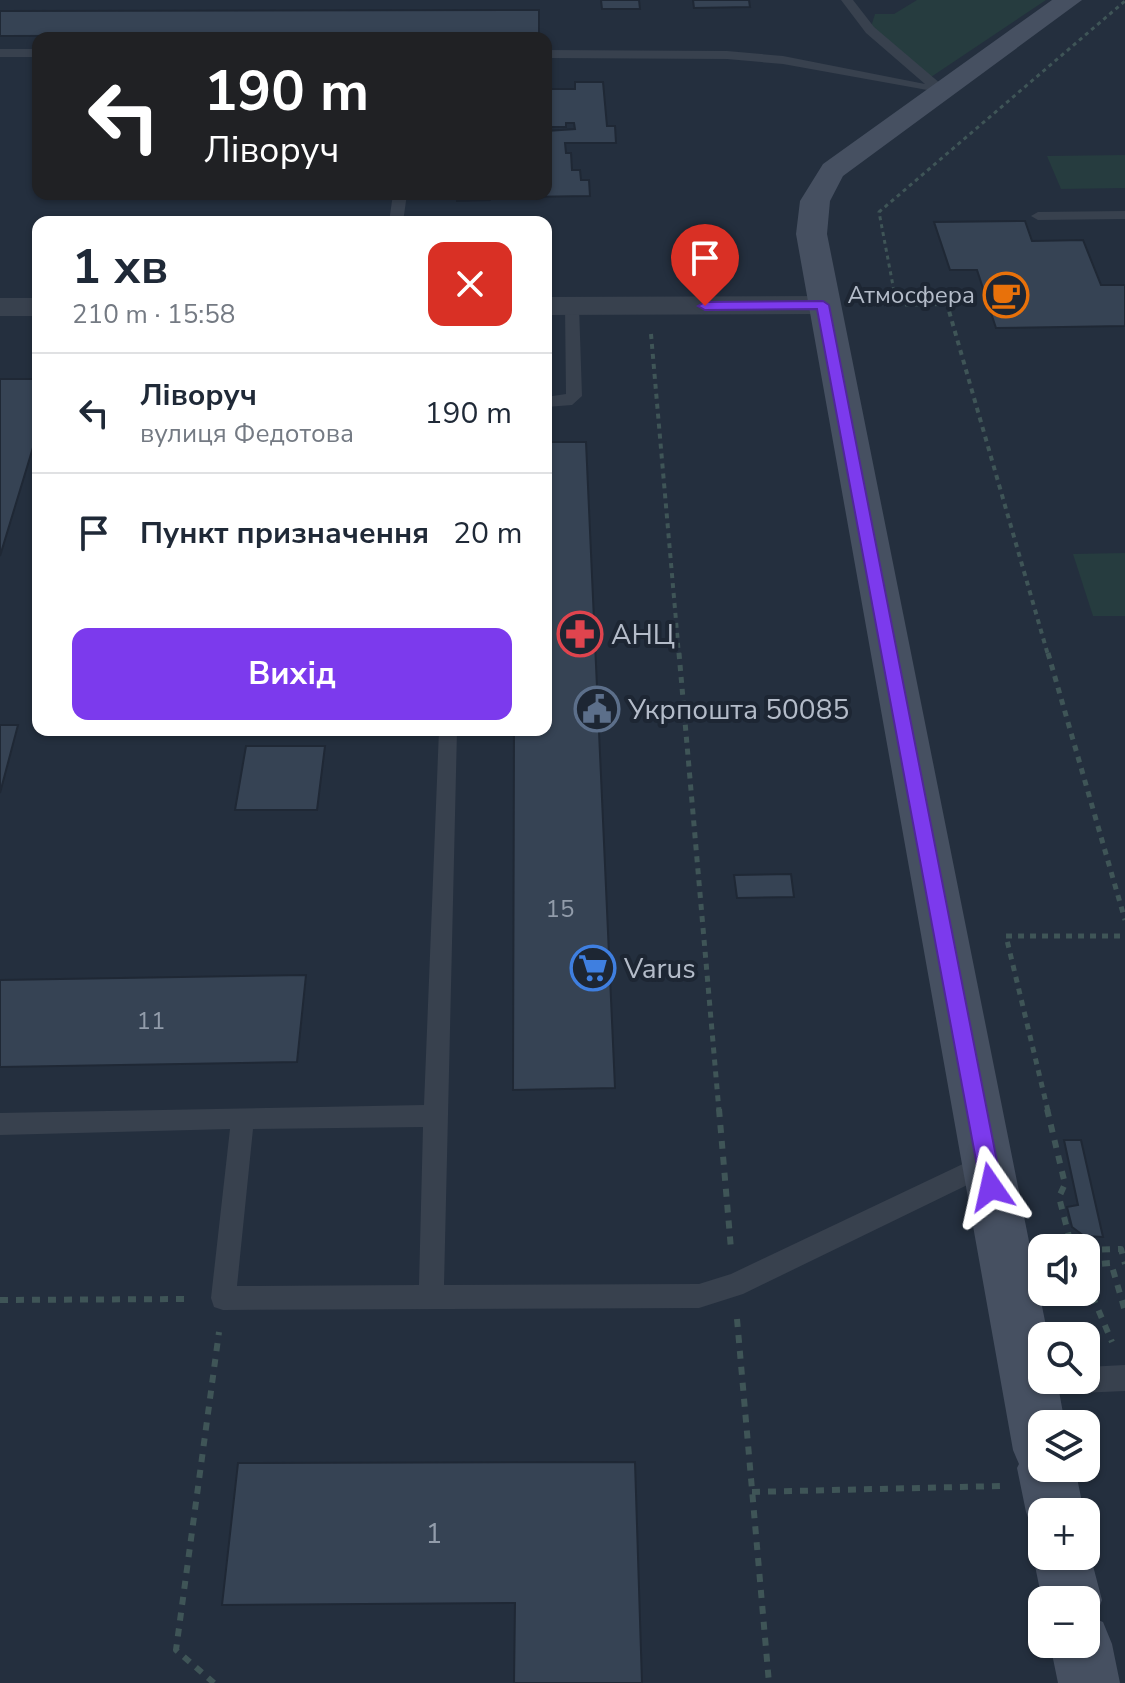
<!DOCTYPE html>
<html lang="uk">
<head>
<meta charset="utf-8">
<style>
	body { margin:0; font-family:"Nunito Sans",sans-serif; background:#f6f6f7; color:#1f2937; height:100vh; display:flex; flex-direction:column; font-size:30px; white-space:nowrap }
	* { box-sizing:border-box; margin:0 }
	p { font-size:26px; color:#747a83 }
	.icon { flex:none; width:44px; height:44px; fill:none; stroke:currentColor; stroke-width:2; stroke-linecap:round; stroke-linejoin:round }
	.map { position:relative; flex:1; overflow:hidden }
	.drawer { position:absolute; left:32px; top:216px; width:520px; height:520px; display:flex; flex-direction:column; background:#fff; border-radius:16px; box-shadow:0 2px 6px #0004 }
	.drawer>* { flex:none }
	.top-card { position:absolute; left:32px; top:32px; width:520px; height:168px; border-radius:16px; box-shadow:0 2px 6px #0004; background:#202124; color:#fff; overflow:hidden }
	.controls { position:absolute; left:1028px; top:1234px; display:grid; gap:16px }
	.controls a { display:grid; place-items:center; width:72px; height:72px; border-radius:16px; background:#fff; box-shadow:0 2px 6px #0004; font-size:40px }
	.pin { position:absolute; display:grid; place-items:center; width:68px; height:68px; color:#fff; margin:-82px -34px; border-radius:50% 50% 50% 0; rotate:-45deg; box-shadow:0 0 8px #0007 }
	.pin .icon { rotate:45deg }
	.me { position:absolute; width:88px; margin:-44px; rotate:349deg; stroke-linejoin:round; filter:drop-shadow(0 0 6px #0008) }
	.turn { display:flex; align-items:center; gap:28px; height:168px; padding:0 40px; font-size:36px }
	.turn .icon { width:104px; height:104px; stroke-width:2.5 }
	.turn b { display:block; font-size:56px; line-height:68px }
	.round { display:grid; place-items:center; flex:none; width:84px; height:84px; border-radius:16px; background:#f6f6f7 }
	.headline { display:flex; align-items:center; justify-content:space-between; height:136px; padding:0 40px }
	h1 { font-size:48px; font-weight:700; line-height:60px }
	.primary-button { display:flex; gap:16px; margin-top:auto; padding:16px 40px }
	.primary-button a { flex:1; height:92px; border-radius:16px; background:#7c3aed; color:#fff; font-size:32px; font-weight:700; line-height:92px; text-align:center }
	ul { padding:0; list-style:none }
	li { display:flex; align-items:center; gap:24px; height:120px; padding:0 40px; border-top:2px solid #e0e1e3 }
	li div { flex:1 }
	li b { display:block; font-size:30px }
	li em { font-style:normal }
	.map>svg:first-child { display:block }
	.green { fill:#263c3f }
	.building { fill:#364354; stroke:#1f2835; stroke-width:2 }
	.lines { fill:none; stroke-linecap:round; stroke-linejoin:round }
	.path-far3 { stroke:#3f5557; stroke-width:3; stroke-dasharray:4 4; stroke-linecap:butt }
	.path-far2 { stroke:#3f5557; stroke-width:4; stroke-dasharray:5 5; stroke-linecap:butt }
	.path-far1 { stroke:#3f5557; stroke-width:5; stroke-dasharray:6 6; stroke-linecap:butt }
	.path { stroke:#3f5557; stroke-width:6; stroke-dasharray:8 8; stroke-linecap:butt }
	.lane { fill:#38414e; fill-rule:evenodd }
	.street { fill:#38414e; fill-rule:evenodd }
	.secondary { fill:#465061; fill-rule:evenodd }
	.route { fill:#7c3aed; stroke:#51269a; stroke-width:2 }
	.labels { text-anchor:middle; stroke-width:8; stroke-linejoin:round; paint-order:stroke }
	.far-poi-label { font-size:24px; fill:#b4bcc9; stroke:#1d2633; text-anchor:end }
	.number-label { font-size:24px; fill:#929caa }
	.poi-label { font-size:28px; fill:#b4bcc9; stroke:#1d2633; text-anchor:start }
	.near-number-label { font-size:28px; fill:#929caa }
</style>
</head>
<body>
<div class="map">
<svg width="1125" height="1683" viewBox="0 0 1125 1683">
	<rect width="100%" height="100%" fill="#242f3e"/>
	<g class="green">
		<path d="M917 0H1046L928 79 870 30 875 14H894Z"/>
		<path d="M1125 155V188L1061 189 1047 156Z"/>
		<path d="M1125 553V616H1093L1073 554Z"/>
	</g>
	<g class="building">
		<path d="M601 0H639L640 9H602Z"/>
		<path d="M693 0H749L750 7 694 8Z"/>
		<path d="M539 10V35L0 36V11Z"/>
		<path d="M575 82H603L607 126H615L616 143H565L566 153H571L572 170H580L581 180H589L590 196 523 197V194H546V131L575 129 574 123H566V127H546V89H575Z"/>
		<path d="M457 194H490V200L457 201Z"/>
		<path d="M1025 221 1032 241 1083 240 1101 285H1125V326L996 328 977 270H950L934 222Z"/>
		<path d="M0 379H38V431L0 556Z"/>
		<path d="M546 442H586L615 1088 513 1090 514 730H546Z"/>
		<path d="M0 725H18L0 793Z"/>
		<path d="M246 746H325L317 810H235Z"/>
		<path d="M791 874 794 897 737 898 734 875Z"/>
		<path d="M306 975 297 1062 0 1067V980Z"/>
		<path d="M1064 1140H1081L1103 1237 1084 1236 1072 1227 1067 1207 1078 1205Z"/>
		<path d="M635 1462 642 1683H514L515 1603 222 1605 238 1463Z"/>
	</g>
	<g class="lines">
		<path class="path-far3" d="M894 291 879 212 1125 1"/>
		<g class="path-far2">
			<path d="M894 289 897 304"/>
			<path d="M865 305 947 304 1048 655"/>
			<path d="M651 334 679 655"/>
		</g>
		<g class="path-far1">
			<path d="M679 653 719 1111"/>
			<path d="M1048 653 1125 920"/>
			<path d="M1048 1111 1006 936H1125"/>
		</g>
		<g class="path">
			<path d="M719 1109 731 1249"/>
			<path d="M1047 1109 1065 1184 1059 1197 1072 1248"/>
			<path d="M1086 1250 1121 1249 1125 1264"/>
			<path d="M1086 1265 1111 1263 1125 1311"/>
			<path d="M1086 1281 1112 1342"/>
			<path d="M0 1300 191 1299"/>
			<path d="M737 1319 769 1683"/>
			<path d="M752 1492 1000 1486"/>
			<path d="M214 1683 176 1650 219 1332"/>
		</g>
		<g class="lane">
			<path d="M841 0H853L874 27 941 84 946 90 944 93 783 64 727 59 546 58V50L727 51 783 56 925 84 866 33Z"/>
			<rect x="0" y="49" width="38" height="8"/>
			<path d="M393 194H407L403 222H389Z"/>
			<path d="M1125 211V219L1038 220 1031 216 1038 212Z"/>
			<path d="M572 302 579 306 582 396 572 405 546 407V397L566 394 565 306Z"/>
			<path d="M439 730H457L444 1285 699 1284 731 1274 986 1153 994 1156 998 1164 994 1172 743 1294 699 1308 223 1310 214 1307 211 1298 230 1129 0 1135V1113L424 1105ZM423 1127 419 1285 237 1286 253 1129Z"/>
			<path d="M1125 1365V1391L1033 1395 1024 1391 1020 1382 1024 1373 1042 1369V1380H1086V1367Z"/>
		</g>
		<g class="street">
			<path d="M823 296 834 299 838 305 834 311 823 314 546 315V297Z"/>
			<rect x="0" y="298" width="38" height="18"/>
		</g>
		<path class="secondary" d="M1052 0H1082L843 176 830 201 827 234 1048 1336H1042V1380H1057L1065 1424H1042V1468H1075L1084 1512H1042V1556H1086V1539L1102 1600 1095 1619 1103 1622 1112 1644 1120 1683H1058L1050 1644H1086V1600H1042L1033 1556 1041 1536 1034 1533 1026 1512 1017 1468 1019 1464 1013 1450 796 234 800 201 823 164Z"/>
	</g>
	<path class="route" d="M823 301 829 305 1002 1187 999 1195 991 1198 984 1195 981 1187 817 309 705 310 698 306 705 302Z"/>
	<defs>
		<g id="cafe-ring" transform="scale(2.3)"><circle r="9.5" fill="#1d2633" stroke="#e8710a" stroke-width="1.5"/><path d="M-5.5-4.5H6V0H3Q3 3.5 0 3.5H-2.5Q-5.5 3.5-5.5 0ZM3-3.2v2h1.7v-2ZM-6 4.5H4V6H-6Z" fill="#e8710a"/></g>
		<g id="pharmacy-ring" transform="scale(2.3)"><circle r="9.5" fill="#1d2633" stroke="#e0444e" stroke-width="1.5"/><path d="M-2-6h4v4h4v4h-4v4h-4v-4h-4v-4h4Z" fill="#e0444e"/></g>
		<g id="civic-ring" transform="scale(2.3)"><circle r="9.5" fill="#1d2633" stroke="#5c6f8a" stroke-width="1.5"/><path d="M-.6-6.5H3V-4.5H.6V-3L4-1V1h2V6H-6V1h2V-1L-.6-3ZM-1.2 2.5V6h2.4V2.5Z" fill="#5c6f8a"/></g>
		<g id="supermarket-ring" transform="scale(2.3)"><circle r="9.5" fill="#1d2633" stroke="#3f7fe0" stroke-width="1.5"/><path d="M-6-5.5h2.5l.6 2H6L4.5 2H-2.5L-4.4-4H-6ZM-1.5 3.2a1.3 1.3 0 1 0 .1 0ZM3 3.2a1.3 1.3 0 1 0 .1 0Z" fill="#3f7fe0"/></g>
	</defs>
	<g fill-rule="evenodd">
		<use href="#cafe-ring" x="1006" y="295"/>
		<use href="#pharmacy-ring" x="580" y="634"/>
		<use href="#civic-ring" x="597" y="709"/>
		<use href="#supermarket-ring" x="593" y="968"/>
	</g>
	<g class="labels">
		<g class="far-poi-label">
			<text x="975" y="303">Атмосфера</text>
		</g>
		<g class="number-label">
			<text x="560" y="917">15</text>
			<text x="151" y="1029">11</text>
		</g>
		<g class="poi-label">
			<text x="611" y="644">АНЦ</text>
			<text x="628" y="719">Укрпошта 50085</text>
			<text x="624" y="978">Varus</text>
		</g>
		<g class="near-number-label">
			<text x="434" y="1543">1</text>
		</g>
	</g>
</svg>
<div class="controls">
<a><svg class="icon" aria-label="sound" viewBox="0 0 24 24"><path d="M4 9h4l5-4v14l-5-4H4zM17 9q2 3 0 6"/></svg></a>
<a><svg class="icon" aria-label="search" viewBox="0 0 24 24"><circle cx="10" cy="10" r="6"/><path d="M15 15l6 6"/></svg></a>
<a><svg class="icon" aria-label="layers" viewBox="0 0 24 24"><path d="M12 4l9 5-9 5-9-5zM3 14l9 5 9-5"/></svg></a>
<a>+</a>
<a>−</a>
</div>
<div class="pin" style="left:705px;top:306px;background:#d93025"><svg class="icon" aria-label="arrive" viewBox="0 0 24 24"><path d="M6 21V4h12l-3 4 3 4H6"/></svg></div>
<svg class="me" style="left:991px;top:1187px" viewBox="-20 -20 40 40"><path d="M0-17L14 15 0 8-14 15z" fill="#7c3aed" stroke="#fff" stroke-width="4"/></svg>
<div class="top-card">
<div class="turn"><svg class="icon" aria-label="left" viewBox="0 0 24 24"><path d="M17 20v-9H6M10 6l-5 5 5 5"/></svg><div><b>190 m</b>Ліворуч</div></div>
</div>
<section class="drawer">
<div class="headline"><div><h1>1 хв</h1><p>210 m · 15:58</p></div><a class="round" style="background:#d93025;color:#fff"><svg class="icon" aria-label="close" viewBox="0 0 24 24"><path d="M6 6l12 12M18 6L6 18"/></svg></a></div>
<ul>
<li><svg class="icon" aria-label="left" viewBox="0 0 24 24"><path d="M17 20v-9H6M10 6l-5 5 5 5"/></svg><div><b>Ліворуч</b><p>вулиця Федотова</p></div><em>190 m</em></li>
<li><svg class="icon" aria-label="arrive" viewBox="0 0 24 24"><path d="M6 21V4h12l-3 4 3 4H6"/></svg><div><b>Пункт призначення</b></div><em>20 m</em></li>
</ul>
<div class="primary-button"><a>Вихід</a></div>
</section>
</div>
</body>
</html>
